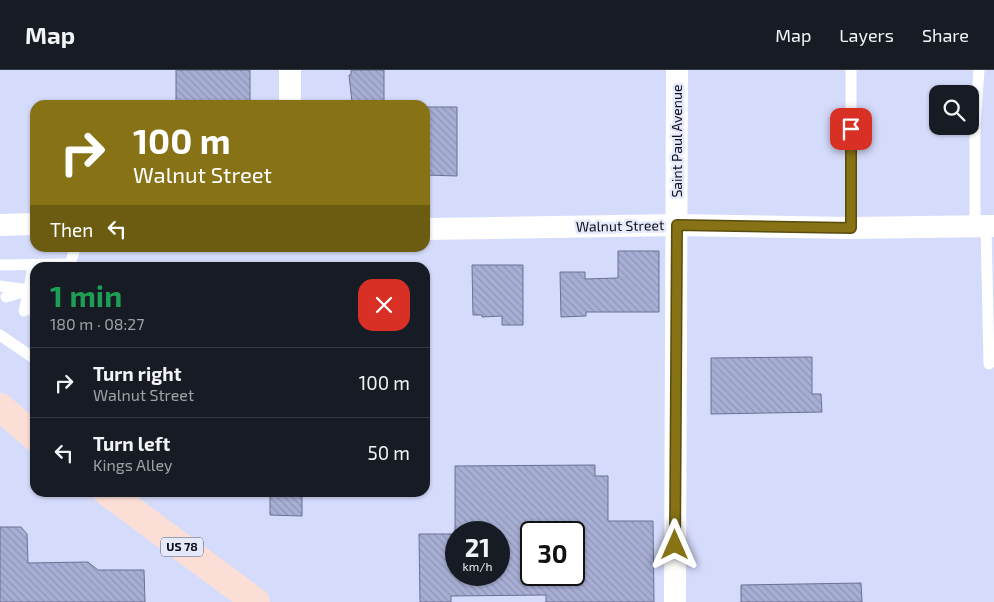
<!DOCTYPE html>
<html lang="en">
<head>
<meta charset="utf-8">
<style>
	body { margin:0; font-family:"Exo 2",sans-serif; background:#20242c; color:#f1f3f6; height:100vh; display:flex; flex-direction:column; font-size:19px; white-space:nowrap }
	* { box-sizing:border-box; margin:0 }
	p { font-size:16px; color:#9ea1a6 }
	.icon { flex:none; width:28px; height:28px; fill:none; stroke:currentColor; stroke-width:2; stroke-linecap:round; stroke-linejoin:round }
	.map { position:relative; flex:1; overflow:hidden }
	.drawer { position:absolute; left:30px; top:192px; width:400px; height:235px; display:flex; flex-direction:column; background:#171b24; border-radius:15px; box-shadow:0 1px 4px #0004 }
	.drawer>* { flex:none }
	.hud { position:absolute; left:30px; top:30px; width:400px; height:152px; border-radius:15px; box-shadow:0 1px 4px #0004; background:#877316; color:#fff; overflow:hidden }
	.buttons { position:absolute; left:929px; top:15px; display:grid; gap:10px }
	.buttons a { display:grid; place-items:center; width:50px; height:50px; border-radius:10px; background:#171b24; box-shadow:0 1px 4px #0004; font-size:25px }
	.speed { position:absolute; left:445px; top:451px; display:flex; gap:10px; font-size:25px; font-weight:700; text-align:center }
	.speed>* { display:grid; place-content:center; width:65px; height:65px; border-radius:50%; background:#171b24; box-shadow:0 1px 4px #0004; line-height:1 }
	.speed small { font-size:12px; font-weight:400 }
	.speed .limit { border:2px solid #111; border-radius:8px; background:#fff; color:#111 }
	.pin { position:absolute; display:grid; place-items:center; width:42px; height:42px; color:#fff; margin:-21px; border-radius:10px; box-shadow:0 2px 8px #0006 }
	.me { position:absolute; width:55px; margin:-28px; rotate:0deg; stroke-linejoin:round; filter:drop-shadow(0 0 4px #0008) }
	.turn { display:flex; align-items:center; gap:18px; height:105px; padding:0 20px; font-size:22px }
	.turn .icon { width:65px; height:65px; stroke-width:2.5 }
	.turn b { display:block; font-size:35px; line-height:42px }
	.then { display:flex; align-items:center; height:48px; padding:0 20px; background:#0003; gap:10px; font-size:19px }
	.round { display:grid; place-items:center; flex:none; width:52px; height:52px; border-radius:15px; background:#20242c }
	.overview { display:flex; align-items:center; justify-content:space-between; height:85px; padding:0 20px }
	h1 { font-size:30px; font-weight:700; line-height:38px; color:#1e9e55 }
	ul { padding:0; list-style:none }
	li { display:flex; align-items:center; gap:15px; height:70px; padding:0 20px; border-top:1px solid #363941 }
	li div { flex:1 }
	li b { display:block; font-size:19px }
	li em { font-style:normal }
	header { display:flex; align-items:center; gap:30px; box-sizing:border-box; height:70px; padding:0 25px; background:#171b24; border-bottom:1px solid #363941 }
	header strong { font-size:24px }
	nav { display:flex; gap:28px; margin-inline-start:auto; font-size:18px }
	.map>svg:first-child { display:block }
	.building { fill:url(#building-back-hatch); stroke:#6b7194; fill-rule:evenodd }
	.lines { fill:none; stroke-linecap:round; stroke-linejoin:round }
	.service { stroke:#fff; stroke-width:11 }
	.minor { stroke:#fff; stroke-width:22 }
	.primary { stroke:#fbdfd7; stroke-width:28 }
	.route-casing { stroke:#584b0e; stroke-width:12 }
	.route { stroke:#877316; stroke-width:9 }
	.labels { text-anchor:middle; stroke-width:5; stroke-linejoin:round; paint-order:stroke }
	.shield { fill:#e6e9f9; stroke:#4e505e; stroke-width:1 }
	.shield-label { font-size:12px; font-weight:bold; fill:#0d0f1c }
	.street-label { font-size:14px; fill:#0d0f1c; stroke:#e6e9f9 }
</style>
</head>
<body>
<header>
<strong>Map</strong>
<nav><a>Map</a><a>Layers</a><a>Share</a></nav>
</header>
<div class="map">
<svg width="994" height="532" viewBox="0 0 994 532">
	<defs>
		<pattern id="building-back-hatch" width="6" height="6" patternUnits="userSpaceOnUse" patternTransform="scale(1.25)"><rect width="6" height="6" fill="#a7afd4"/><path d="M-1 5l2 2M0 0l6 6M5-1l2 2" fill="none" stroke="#8f95b5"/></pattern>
	</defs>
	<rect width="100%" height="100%" fill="#d5dbfb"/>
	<g class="building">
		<rect x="176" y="0" width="74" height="35"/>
		<path d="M351 0H384V32H352L349 5H351Z"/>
		<path d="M425 37H457V106L425 105Z"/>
		<path d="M618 181H659V242H586V246L561 247 560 202H585V209L618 208Z"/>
		<path d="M472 195H523V255H502V246L482 247V245H473Z"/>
		<path d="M812 287V324H821L822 342 711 344V288Z"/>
		<path d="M595 395V406H608V451H653L654 532H546V525L451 526V532H420L419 464H456V505H499V462H455V396ZM531 462H574V505H531Z"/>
		<path d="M270 422H302V446L270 445Z"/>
		<path d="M0 457H21L27 464 28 493 88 492 98 500H144L145 532H0Z"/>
		<path d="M861 513 862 532H741V515Z"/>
	</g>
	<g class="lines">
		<g class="service">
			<path d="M851 0V158"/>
			<path d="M986 156 989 294"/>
			<path d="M975 157V56L979 0"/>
			<path d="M0 195 70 194"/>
			<path d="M69 198 75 178"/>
			<path d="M0 216 29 220 6 227"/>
			<path d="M29 220 33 195"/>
			<path d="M24 241 29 220 35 246"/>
			<path d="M0 265 35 289"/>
		</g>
		<g class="minor">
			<path d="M290 35V0"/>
			<path d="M0 155 35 154"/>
			<path d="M425 159 677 155 851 158 994 156"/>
			<path d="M675 532 677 0"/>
		</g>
		<g class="primary">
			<path d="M0 337 35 367"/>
			<path d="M107 422 256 532"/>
		</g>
	</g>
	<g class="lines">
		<g class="route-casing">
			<path id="route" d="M675 475 677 155 851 158V59"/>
		</g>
		<use href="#route" class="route"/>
	</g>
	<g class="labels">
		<rect class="shield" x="161" y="467.5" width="42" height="19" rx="4"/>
		<g class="shield-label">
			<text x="182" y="481">US 78</text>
		</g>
		<g class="street-label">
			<text transform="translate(677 71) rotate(-90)" y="5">Saint Paul Avenue</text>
			<text transform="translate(620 156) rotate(-1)" y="5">Walnut Street</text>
		</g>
	</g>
</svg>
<div class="buttons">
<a><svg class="icon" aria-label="search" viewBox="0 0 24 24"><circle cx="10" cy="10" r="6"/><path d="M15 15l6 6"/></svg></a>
</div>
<div class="speed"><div>21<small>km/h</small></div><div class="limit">30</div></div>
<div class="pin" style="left:851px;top:59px;background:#d93025"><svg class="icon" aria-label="arrive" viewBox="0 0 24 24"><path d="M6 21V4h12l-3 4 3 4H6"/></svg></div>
<svg class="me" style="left:675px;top:475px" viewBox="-20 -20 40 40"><path d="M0-17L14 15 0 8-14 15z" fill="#877316" stroke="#fff" stroke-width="4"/></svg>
<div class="hud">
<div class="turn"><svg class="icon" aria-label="right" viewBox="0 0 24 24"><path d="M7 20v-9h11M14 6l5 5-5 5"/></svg><div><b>100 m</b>Walnut Street</div></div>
<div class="then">Then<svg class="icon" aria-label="left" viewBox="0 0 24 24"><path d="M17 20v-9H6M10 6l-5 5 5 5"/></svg></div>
</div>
<section class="drawer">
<div class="overview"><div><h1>1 min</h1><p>180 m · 08:27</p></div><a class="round" style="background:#d93025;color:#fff"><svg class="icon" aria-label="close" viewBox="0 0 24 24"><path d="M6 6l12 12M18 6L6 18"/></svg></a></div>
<ul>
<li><svg class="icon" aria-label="right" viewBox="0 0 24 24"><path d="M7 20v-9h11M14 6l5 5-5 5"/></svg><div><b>Turn right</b><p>Walnut Street</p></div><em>100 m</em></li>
<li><svg class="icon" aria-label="left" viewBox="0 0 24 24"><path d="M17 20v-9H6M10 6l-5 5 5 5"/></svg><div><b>Turn left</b><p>Kings Alley</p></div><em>50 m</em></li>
</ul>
</section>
</div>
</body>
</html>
